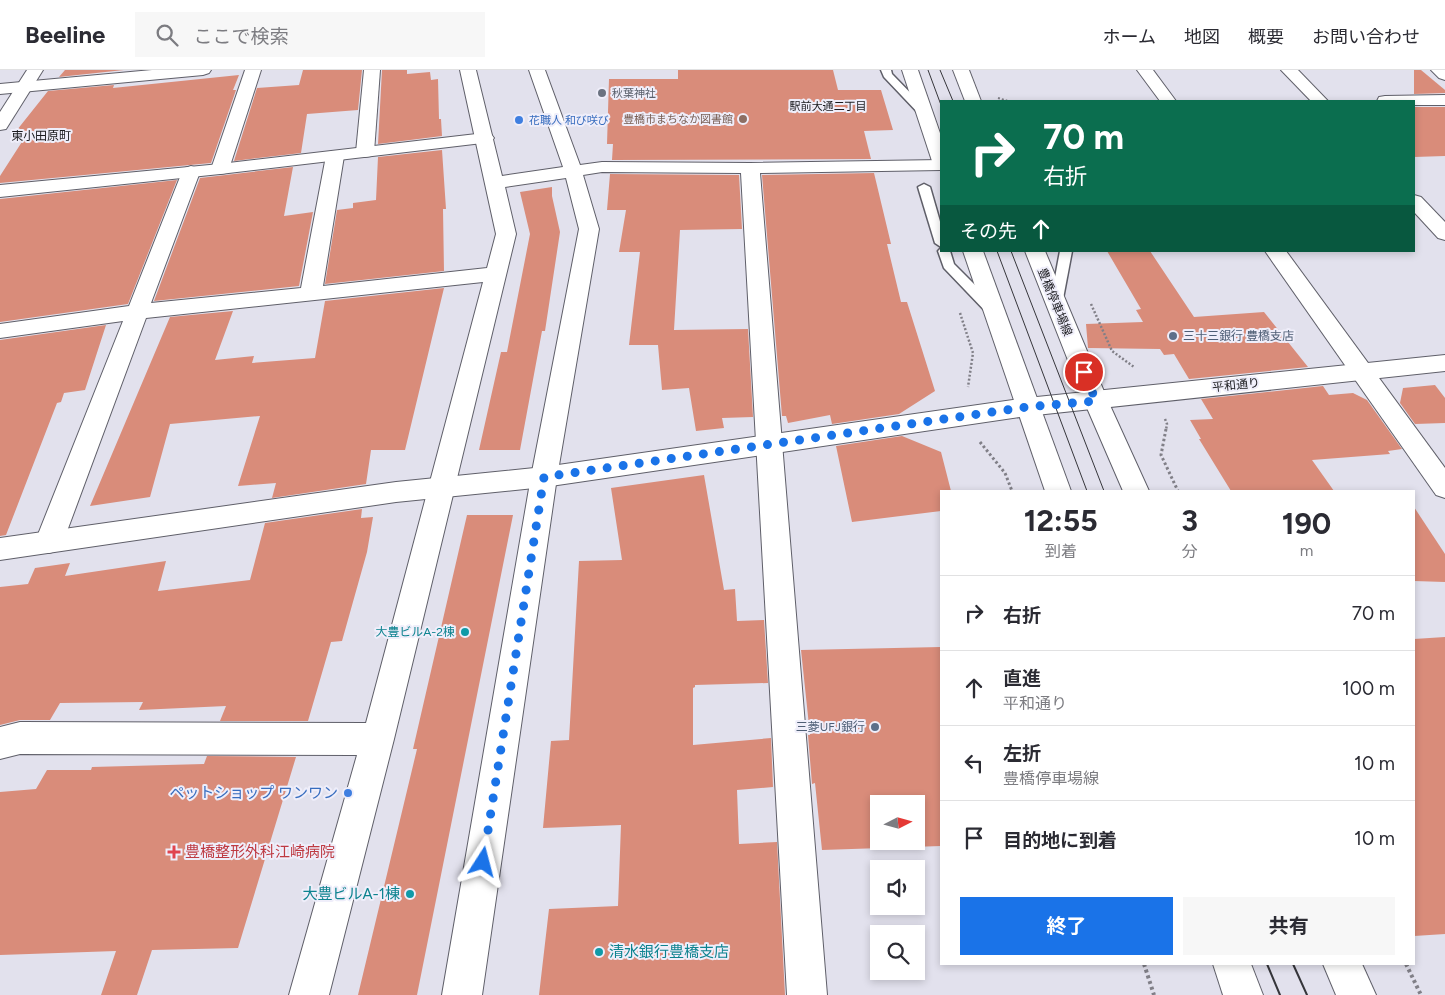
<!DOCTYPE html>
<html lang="ja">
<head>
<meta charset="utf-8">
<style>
	body { margin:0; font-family:Figtree,"Noto Sans JP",sans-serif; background:#f7f7f7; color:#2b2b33; height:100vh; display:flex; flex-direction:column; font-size:19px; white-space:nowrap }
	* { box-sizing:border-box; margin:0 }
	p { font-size:16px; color:#7c7c81 }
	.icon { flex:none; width:28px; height:28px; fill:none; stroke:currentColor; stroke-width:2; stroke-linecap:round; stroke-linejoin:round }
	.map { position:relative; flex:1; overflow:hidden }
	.details { position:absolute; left:940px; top:420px; width:475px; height:475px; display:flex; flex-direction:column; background:#fff; border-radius:0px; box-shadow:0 2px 8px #0003 }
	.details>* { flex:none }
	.guide { position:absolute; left:940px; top:30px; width:475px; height:152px; border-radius:0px; box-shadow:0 2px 8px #0003; background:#0b6e4f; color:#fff; overflow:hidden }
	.needle { width:32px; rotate:84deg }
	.fabs { position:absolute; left:870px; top:725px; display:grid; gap:10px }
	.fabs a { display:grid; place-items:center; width:55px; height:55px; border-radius:0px; background:#fff; box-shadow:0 2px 8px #0003; font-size:25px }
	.pin { position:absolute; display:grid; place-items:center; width:42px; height:42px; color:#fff; margin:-21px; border:2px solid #fff; border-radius:50%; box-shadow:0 1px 5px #0007 }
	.me { position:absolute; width:55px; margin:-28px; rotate:9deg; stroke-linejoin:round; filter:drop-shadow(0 0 4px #0008) }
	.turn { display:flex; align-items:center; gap:18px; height:105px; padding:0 20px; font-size:22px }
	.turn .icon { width:65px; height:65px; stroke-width:2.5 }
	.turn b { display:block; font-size:35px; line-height:42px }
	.then { display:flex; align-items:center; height:48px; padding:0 20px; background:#0003; gap:10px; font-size:19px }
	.eta { display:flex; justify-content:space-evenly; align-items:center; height:85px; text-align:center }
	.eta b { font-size:30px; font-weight:700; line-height:35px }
	.button { display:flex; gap:10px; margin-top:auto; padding:10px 20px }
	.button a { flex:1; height:58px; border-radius:0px; background:#1a73e8; color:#fff; font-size:20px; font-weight:700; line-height:58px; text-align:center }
	.button a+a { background:#f7f7f7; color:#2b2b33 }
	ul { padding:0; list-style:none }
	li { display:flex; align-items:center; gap:15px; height:75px; padding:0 20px; border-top:1px solid #e1e1e2 }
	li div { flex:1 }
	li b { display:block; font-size:19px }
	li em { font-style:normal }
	header { display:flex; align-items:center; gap:30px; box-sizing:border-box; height:70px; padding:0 25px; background:#fff; border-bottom:1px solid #e1e1e2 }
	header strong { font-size:24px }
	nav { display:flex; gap:28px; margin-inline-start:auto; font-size:18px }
	.search { width:350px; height:45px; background:#f7f7f7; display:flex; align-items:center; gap:12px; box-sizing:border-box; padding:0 18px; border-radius:0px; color:#7c7c81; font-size:19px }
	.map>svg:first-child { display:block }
	.building { fill:#d98c7a; fill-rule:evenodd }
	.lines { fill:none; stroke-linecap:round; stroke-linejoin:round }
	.service-casing { stroke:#5f5f69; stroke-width:3 }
	.minor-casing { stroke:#5f5f69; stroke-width:2 }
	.tertiary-casing { stroke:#5f5f69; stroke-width:2 }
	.secondary-casing { stroke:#5f5f69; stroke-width:2 }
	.path-far3 { stroke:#807f87; stroke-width:2; stroke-dasharray:2 2; stroke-linecap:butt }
	.path-far2 { stroke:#807f87; stroke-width:2.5; stroke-dasharray:2 2; stroke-linecap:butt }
	.path-far1 { stroke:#807f87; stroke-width:3; stroke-dasharray:2.5 2.5; stroke-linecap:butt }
	.path { stroke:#807f87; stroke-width:4; stroke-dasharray:3 3; stroke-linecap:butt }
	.service { fill:#fff; fill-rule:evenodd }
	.minor { fill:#fff; fill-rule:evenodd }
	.tertiary { fill:#fff; fill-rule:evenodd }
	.secondary { fill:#fff; fill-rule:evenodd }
	.tram-far1 { stroke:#36363b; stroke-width:1 }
	.tram { stroke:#36363b; stroke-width:2 }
	.route { stroke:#1a73e8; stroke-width:9; stroke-dasharray:0 16.2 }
	.worship-dot { fill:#6b7280; stroke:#efeefa; stroke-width:2 }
	.education-dot { fill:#8d6e63; stroke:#efeefa; stroke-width:2 }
	.shop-dot { fill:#3f7fe0; stroke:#efeefa; stroke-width:2 }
	.service-dot { fill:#5c6f8a; stroke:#efeefa; stroke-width:2 }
	.culture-dot { fill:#0f9aa8; stroke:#efeefa; stroke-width:2 }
	.health-dot { fill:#e0444e; stroke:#efeefa; stroke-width:2 }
	.labels { text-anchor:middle; stroke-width:4; stroke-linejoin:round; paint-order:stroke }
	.far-worship-label { font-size:11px; fill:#5b616d; stroke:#efeefa; text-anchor:start }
	.far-neighbourhood-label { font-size:11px; fill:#1a1a1e; stroke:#efeefa }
	.far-education-label { font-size:11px; fill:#785e54; stroke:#efeefa; text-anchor:end }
	.far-shop-label { font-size:11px; fill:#366cbe; stroke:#efeefa; text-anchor:start }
	.far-quarter-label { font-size:12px; fill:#1a1a1e; stroke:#efeefa }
	.street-label { font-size:12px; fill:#1a1a1e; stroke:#efeefa }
	.service-label { font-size:12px; fill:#4e5e75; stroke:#efeefa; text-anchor:start }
	.culture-label { font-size:12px; fill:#0d838f; stroke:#efeefa; text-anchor:end }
	.near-shop-label { font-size:15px; fill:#366cbe; stroke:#efeefa; text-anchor:end }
	.near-health-label { font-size:15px; fill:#be3a42; stroke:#efeefa; text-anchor:start }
	.near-culture-label { font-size:15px; fill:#0d838f; stroke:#efeefa; text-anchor:end }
</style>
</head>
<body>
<header>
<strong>Beeline</strong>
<div class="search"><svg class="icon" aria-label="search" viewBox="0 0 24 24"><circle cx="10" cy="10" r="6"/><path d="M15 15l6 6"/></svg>ここで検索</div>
<nav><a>ホーム</a><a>地図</a><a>概要</a><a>お問い合わせ</a></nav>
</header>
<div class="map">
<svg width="1445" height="925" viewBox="0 0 1445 925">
	<rect width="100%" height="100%" fill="#e2e1ed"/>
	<g class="building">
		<path d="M65 0H124L59 7Z"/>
		<path d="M303 0H362L358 40 307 44 301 83 234 91 257 18 299 15Z"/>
		<path d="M382 0H407V4L430 2 431 10 438 9 439 49H441L442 66 378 74Z"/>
		<path d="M678 0H833L838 20H881L893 60 864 61 871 89 612 90 613 74H607L609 9H678Z"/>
		<path d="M1414 0H1421L1445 20V23L1414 24Z"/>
		<path d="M239 5 233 20H236L211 93 0 113V106L27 64 13 65 48 21 114 15 113 18Z"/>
		<path d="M1414 37H1445V86L1414 87Z"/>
		<path d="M442 80 446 139H443L444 201 325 214 337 140 353 138V133L376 130 378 87Z"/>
		<path d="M293 97 284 146 313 142 299 216 154 231 200 108Z"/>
		<path d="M874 103 891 174H887L901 232H907L935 321 899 344 832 354 830 345 788 353 786 346H782L762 105Z"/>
		<path d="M610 104 739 105 742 159 680 160 674 260 748 259 753 347 722 348 724 358 696 361 689 318 662 320 658 275H629L640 182H619L626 140H607Z"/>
		<path d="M177 110 128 234 0 252V129Z"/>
		<path d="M552 117V126L560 162 545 261H542L520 380H479L501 282H507L530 164 520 122Z"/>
		<path d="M1107 181H1150L1194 247 1264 242 1308 297 1189 309 1174 284 1164 285 1160 279 1088 278 1086 254 1143 252 1136 240 1141 239Z"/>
		<path d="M444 218 405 380H371L366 414 272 428 276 413 238 416 260 346 170 354 150 427 90 436 170 247 233 241 215 290 254 286 252 293 315 288 325 231Z"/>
		<path d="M106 255 85 320 64 323 61 332 57 333 6 465 0 466V270Z"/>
		<path d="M1435 315 1445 328V353L1415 354 1400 333 1403 318Z"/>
		<path d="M1323 316 1329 325 1353 323 1367 330 1402 379 1388 381 1390 384 1312 390 1334 421H1231L1199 369H1201L1190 350 1213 349 1201 329Z"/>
		<path d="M902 366 941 382 951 421H941V441L852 452 836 376Z"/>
		<path d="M704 405 724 520 735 519 737 551 764 550 768 613 695 615V617L693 618V675L771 668 773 717 737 720 739 774 777 772 785 925H539L549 839 618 836 621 755 543 758 551 671 569 670 579 491 622 490 611 418Z"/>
		<path d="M1414 437 1445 484V512L1414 511Z"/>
		<path d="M362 439 361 448 373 447 367 482 342 571 331 572 308 651H220L226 636 139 640 143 632 60 633 50 650H20L0 655V517L28 514 35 498 70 493 65 506 166 491 158 521 250 510 265 453Z"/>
		<path d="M467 445H513L417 925H358L417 679H413Z"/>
		<path d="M1445 567V864L1414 866V569Z"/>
		<path d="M941 577V776L822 780 815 713 812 714 808 665H810L801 580ZM879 734H916V771H879Z"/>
		<path d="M207 686 296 687 238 878 152 880 137 925H101L116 881 0 885V722L36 719 47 700H91L92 697 204 694Z"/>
	</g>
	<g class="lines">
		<g class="service-casing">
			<g id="service">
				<path d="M881 0H891L892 4 929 42V46H921L884 7Z"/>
				<path d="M924 114 930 117 941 155V177L935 173 918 117Z"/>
				<path d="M941 178V181H950L954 194 999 239 1000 242 999 245H989L944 198 938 181Z"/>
				<path d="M1060 181H1072L1062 234 1056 238 1050 234Z"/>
			</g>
		</g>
		<g class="minor-casing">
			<g id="minor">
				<path d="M152 0H211L209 3 203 5 0 24V14Z"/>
				<path d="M245 0H261L229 99 226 103 220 104 214 103 211 99Z"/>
				<path d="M364 0H380L374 82 371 86 365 87 359 86 356 82Z"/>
				<path d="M460 0H476L502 106 563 97 529 0H545L580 95 602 92 750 93 941 90V100L760 103 827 925H787L741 103 602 102 583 105 599 159 557 407 482 925H442L531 407 579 159 566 108 505 117 516 164 394 669 329 925H289L357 685 20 684 0 689V657L20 652 366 653 483 212 146 248 63 472 59 480 49 483 39 480 35 472 123 251 0 268V254L129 236 182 102 185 98 191 96 197 98 200 102 151 233 301 218 326 86 329 82 335 81 341 82 344 86 323 216 487 198 496 164Z"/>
				<path d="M1137 0H1153L1176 31H1160Z"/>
				<path d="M1431 0H1445V10L1439 8Z"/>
				<path d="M1445 25V35H1414V31H1377L1379 27 1385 26Z"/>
				<path d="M1265 181H1286L1445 398V428L1436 425Z"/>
			</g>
		</g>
		<g class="tertiary-casing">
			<g id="tertiary">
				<path d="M27 0H43L6 59 0 60V42Z"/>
				<path d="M1281 0H1298L1328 31H1311Z"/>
				<path d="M485 63 491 64 494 68 491 72 220 104 0 127V115L220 94Z"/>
				<path d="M1414 125 1421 127 1445 152V170L1438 168 1414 142Z"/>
				<path d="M1445 285V301L1027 346 544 417 396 432 0 490V468L396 412 544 397 1027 328Z"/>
			</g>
		</g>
		<g class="secondary-casing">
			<g id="secondary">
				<path d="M902 0H918L941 66V96L935 95 932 91Z"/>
				<path d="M953 0H969L981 31H965Z"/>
				<path d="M963 181H983L1071 421H1045Z"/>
				<path d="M1025 181H1045L1108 331 1149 421H1123L1084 331Z"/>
				<path d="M1213 894H1251L1263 925H1223Z"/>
				<path d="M1323 894H1362L1376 925H1336Z"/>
			</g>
		</g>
		<path class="path-far3" d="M998 28 1008 31"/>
		<g class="path-far2">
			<path d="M1091 234 1112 281 1134 297"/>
			<path d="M960 243 973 283 968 317"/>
			<path d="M1165 349 1167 354 1166 360"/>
		</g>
		<g class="path-far1">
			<path d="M1166 359 1161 385 1178 421"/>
			<path d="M980 372 1005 403 1012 421"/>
		</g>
		<g class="path">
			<path d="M1144 894 1154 925"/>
			<path d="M1406 894 1421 925"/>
		</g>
		<use href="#service" class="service"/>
		<use href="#minor" class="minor"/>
		<use href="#tertiary" class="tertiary"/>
		<use href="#secondary" class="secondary"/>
		<g class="tram-far1">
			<path d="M928 0 941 35"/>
			<path d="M940 0 953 31"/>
			<path d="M997 181 1087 421"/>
			<path d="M1011 181 1104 421"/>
		</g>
		<g class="tram">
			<path d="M1267 894 1280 925"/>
			<path d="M1293 894 1307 925"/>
		</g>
	</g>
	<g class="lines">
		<path class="route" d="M483 792 544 407 1027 337 1096 331 1084 302"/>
	</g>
	<circle class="worship-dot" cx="602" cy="23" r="5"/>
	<circle class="education-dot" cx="743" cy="49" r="5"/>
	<g class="shop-dot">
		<circle cx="519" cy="50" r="5"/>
		<circle cx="348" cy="723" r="5"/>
	</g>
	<g class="service-dot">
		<circle cx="1173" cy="266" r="5"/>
		<circle cx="875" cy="657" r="5"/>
	</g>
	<g class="culture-dot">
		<circle cx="465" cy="562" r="5"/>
		<circle cx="410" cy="824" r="5"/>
		<circle cx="599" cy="882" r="5"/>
	</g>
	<path class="health-dot" d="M171.5 774.5h5v5h5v5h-5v5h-5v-5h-5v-5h5z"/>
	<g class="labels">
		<g class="far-worship-label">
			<text x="612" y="27">秋葉神社</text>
		</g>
		<g class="far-neighbourhood-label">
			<text x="828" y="40">駅前大通二丁目</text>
		</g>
		<g class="far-education-label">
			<text x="733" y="53">豊橋市まちなか図書館</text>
		</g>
		<g class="far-shop-label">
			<text x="529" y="54">花職人 和び咲び</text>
		</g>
		<g class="far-quarter-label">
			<text x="41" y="70">東小田原町</text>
		</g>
		<g class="street-label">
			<text transform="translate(1055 232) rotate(68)" y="4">豊橋停車場線</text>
			<text transform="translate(1236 315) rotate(-6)" y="4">平和通り</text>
		</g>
		<g class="service-label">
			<text x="1183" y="270">三十三銀行 豊橋支店</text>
			<text x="865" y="661" text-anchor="end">三菱UFJ銀行</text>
		</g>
		<g class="culture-label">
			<text x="455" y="566">大豊ビルA-2棟</text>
		</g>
		<g class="near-shop-label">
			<text x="338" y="728">ペットショップ ワンワン</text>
		</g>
		<g class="near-health-label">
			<text x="185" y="787">豊橋整形外科江崎病院</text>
		</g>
		<g class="near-culture-label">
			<text x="400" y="829">大豊ビルA-1棟</text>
			<text x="609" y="887" text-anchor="start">清水銀行豊橋支店</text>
		</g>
	</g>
</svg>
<div class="fabs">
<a><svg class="needle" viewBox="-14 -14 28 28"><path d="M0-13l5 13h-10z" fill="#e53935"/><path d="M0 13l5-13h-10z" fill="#7c7c81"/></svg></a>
<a><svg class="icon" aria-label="sound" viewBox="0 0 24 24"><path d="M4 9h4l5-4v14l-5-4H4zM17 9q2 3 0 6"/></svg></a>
<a><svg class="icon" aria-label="search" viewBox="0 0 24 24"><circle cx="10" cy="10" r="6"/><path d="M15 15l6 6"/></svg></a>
</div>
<div class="pin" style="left:1084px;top:302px;background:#d93025"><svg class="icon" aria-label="arrive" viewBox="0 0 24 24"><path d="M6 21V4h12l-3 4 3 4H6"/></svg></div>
<svg class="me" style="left:483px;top:792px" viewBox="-20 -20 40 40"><path d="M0-17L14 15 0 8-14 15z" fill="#1a73e8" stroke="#fff" stroke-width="4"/></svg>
<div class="guide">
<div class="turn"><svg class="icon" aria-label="right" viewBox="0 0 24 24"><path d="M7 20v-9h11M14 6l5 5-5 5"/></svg><div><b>70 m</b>右折</div></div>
<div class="then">その先<svg class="icon" aria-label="ahead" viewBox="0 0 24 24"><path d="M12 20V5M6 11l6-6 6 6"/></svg></div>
</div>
<section class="details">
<div class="eta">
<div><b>12:55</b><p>到着</p></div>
<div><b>3</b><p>分</p></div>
<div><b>190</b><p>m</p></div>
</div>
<ul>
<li><svg class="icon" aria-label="right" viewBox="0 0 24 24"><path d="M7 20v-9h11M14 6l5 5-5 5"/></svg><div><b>右折</b></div><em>70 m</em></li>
<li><svg class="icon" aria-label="ahead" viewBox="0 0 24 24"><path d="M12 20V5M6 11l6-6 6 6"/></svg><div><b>直進</b><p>平和通り</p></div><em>100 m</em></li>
<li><svg class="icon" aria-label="left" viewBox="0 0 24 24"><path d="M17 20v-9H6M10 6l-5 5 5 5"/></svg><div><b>左折</b><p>豊橋停車場線</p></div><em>10 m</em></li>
<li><svg class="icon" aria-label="arrive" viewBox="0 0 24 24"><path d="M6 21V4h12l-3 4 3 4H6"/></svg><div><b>目的地に到着</b></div><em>10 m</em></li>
</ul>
<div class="button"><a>終了</a><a>共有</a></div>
</section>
</div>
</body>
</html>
